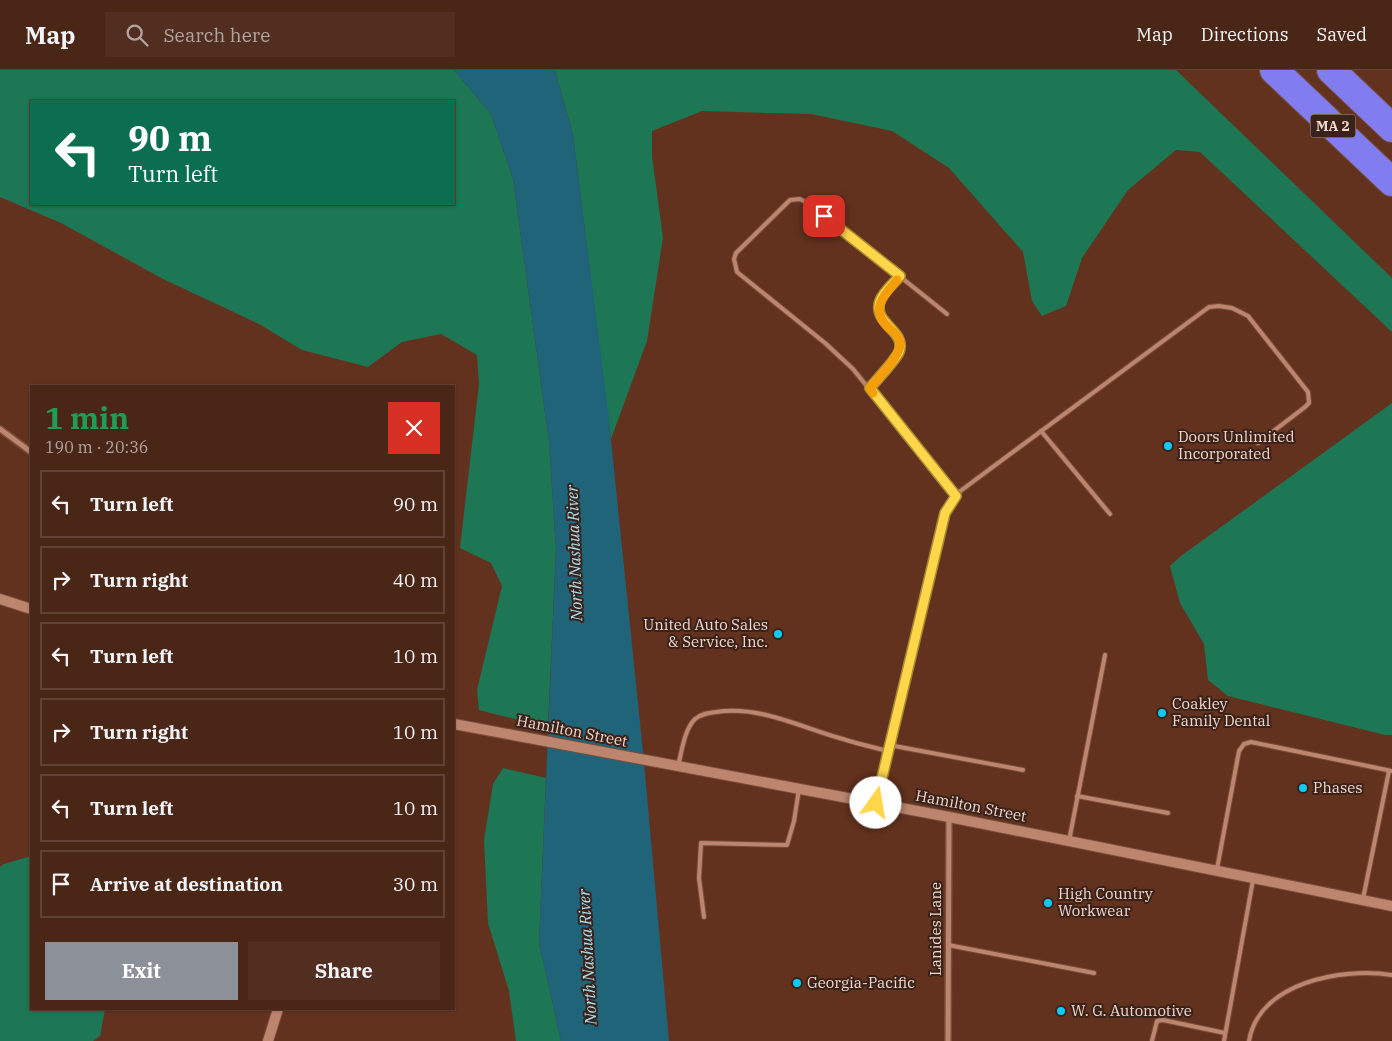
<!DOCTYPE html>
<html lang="en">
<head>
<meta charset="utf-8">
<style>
	body { margin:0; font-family:"IBM Plex Serif",serif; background:#512e1f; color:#f1f3f6; height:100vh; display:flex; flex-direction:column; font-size:19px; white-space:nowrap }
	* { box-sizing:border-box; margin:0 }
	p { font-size:16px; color:#b2a5a1 }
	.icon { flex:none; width:28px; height:28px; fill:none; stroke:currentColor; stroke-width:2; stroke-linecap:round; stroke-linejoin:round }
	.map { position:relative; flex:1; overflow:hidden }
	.drawer { position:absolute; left:30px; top:315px; width:425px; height:625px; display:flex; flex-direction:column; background:#4a2616; border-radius:0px; box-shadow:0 1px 4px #0004,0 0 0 1px #614335 }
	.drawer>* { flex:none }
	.top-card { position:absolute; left:30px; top:30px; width:425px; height:105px; border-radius:0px; box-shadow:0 1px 4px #0004,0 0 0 1px #614335; background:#0b6e4f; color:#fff; overflow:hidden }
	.pin { position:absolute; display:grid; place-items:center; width:42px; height:42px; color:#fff; margin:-21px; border-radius:10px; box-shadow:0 2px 8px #0006 }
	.me { position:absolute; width:55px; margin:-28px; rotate:13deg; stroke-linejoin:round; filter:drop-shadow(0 0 4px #0008) }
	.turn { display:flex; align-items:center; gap:18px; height:105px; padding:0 15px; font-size:22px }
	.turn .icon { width:65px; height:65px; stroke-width:2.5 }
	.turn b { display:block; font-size:35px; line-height:42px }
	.round { display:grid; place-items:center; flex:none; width:52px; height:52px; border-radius:0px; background:#512e1f }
	.headline { display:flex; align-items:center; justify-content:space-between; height:85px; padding:0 15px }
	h1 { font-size:30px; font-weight:800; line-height:38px; color:#1e9e55 }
	.cta { display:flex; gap:10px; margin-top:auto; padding:10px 15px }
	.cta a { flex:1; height:58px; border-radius:0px; background:#8c9099; color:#fff; font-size:20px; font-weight:800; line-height:58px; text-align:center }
	.cta a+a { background:#512e1f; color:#f1f3f6 }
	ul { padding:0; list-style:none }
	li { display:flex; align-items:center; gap:15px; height:68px; margin:0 10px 8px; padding:0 5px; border:2px solid #614335; border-radius:0px }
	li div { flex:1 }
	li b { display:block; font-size:19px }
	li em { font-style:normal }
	header { display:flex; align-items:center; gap:30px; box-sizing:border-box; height:70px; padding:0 25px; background:#4a2616; border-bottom:1px solid #614335 }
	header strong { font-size:24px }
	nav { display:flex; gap:28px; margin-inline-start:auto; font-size:18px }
	.search { width:350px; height:45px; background:#512e1f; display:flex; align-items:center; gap:12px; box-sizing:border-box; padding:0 18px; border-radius:0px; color:#b2a5a1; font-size:19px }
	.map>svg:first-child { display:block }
	.green { fill:#1d7654; fill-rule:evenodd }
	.water { fill:#20647a }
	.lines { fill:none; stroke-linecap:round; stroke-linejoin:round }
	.lane-casing { stroke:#774d3b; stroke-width:6 }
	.street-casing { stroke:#774d3b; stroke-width:8 }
	.secondary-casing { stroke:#774d3b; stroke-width:12 }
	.highway-casing { stroke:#774d3b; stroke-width:30 }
	.lane { stroke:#bd856e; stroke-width:4 }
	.street { stroke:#bd856e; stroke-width:5 }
	.secondary { stroke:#bd856e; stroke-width:10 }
	.highway { stroke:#827cf1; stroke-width:28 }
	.route-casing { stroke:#a68a30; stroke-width:12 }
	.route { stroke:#ffd54a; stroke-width:9 }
	.slow { stroke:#f59e0b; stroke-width:9 }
	.poi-dot { fill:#0dcafa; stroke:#382219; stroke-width:2 }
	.labels { text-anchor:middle; stroke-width:4; stroke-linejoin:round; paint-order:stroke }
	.shield { fill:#382219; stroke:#bca095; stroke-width:1 }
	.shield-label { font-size:14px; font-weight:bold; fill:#f5d6ca }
	.poi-label { font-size:15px; fill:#f5d6ca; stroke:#382219; text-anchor:start }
	.street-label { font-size:15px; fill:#f5d6ca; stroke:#382219 }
	.water-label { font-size:16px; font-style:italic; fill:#aae0f4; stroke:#382219 }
</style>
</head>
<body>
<header>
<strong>Map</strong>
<div class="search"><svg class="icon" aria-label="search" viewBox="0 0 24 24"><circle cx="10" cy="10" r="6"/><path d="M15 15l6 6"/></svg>Search here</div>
<nav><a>Map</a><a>Directions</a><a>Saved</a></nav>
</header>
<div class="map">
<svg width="1392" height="971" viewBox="0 0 1392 971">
	<rect width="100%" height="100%" fill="#63321e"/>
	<g class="green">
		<path d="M0 0H454L491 44 513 109 549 372 556 479 548 657 479 640 477 620 502 516 491 493 460 478 479 314 477 285 441 264 402 272 368 297 302 280 259 254 163 209 61 153 0 127ZM31 31H454V134H31Z"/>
		<path d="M555 0H1176L1392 208V262L1200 82 1176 80 1128 120 1082 188 1066 236 1042 246 1032 231 1023 182 949 98 892 61 811 44 702 41 652 61V86L663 168 647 271 611 369 573 65Z"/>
		<path d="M1392 333V665H1385L1228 626 1208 610 1204 574 1180 533 1170 496 1181 486Z"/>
		<path d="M503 698 546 708 539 873 561 971H516L509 921 488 853 484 770 493 714Z"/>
		<path d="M31 786V939H105L100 966 93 971H0V797L4 794Z"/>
	</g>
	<path class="water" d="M454 0H555L573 65 608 341 643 682 669 971H561L539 873 556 479 549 372 513 109 491 44Z"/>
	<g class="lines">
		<g class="lane-casing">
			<g id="lane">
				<path d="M947 244 809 134 800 129 790 130 736 183 734 189 737 202 825 273 853 299 956 426"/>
				<path d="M870 318C877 309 895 291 898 282 907 260 871 254 880 231 882 224 895 212 899 206"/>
				<path d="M1041 361 1110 444"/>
				<path d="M889 675 1023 700"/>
				<path d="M678 696C682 681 684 660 695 649 701 644 708 643 716 642 760 635 802 658 843 669 858 674 873 677 888 681"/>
				<path d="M1077 726 1168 743"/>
				<path d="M876 732 945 443 951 431 959 422 1209 237 1219 236 1232 238 1248 246 1308 322 1309 333 1305 337 1258 373"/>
				<path d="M1069 771 1105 585"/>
				<path d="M1217 799 1239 681 1244 674 1251 672 1392 701"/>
				<path d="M1363 829 1389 701"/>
				<path d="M704 847 699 808 701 773 787 775 794 751 799 719"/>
				<path d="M948 875 1094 903"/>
				<path d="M1152 971 1157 951 1163 950 1225 963"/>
				<path d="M1224 971 1253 810"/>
				<path d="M1249 971C1259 912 1343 897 1392 905"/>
			</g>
		</g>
		<g class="street-casing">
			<g id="street">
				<path d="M0 359 31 382"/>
				<path d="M948 971 949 747"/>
			</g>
		</g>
		<g class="secondary-casing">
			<g id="secondary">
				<path d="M0 529 31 539"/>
				<path d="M454 654 949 747 1392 836"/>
				<path d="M268 971 278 939"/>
			</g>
		</g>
		<g class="highway-casing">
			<g id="highway">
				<path d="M1274 0 1392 112"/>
				<path d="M1331 0 1392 58"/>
			</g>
		</g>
		<use href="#lane" class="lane"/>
		<use href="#street" class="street"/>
		<use href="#secondary" class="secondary"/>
		<use href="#highway" class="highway"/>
	</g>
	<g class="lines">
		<g class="route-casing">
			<path id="route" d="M824 146 900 206C894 213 883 222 880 231 872 254 907 260 899 282 895 291 877 309 870 318L956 426 945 443 876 733"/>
		</g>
		<use href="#route" class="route"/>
		<path class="slow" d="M873 323 870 318C878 309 900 286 900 274 900 267 895 263 890 259 869 241 883 226 897 210"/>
	</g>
	<g class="poi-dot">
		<circle cx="1168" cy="376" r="5"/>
		<circle cx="778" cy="564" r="5"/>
		<circle cx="1162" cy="643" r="5"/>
		<circle cx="1303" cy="718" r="5"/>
		<circle cx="1048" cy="833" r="5"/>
		<circle cx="797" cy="913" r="5"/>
		<circle cx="1061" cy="941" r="5"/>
	</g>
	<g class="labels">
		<rect class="shield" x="1310.5" y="44.5" width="45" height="23" rx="4"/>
		<g class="shield-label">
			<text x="1333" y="61">MA 2</text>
		</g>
		<g class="poi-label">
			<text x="1178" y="372">Doors Unlimited<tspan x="1178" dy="17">Incorporated</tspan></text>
			<text x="768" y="560" text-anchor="end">United Auto Sales<tspan x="768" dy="17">&amp; Service, Inc.</tspan></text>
			<text x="1172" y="639">Coakley<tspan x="1172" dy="17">Family Dental</tspan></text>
			<text x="1313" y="723">Phases</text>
			<text x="1058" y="829">High Country<tspan x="1058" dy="17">Workwear</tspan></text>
			<text x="807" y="918">Georgia-Pacific</text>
			<text x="1071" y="946">W. G. Automotive</text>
		</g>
		<g class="street-label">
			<text transform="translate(572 661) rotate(11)" y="5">Hamilton Street</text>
			<text transform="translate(971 736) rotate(11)" y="5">Hamilton Street</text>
			<text transform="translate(936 859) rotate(-90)" y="5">Lanides Lane</text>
		</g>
		<g class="water-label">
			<text transform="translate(574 483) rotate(-92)" y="6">North Nashua River</text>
			<text transform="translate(587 887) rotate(-93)" y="6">North Nashua River</text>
		</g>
	</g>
</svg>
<div class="pin" style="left:824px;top:146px;background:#d93025"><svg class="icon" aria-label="arrive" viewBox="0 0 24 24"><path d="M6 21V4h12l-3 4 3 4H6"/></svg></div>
<svg class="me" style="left:876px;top:733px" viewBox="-20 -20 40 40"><circle r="19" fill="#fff"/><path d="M0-13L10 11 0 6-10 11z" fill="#ffd54a"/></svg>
<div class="top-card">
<div class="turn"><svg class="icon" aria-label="left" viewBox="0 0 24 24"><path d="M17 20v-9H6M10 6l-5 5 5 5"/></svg><div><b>90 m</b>Turn left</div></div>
</div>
<section class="drawer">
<div class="headline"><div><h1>1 min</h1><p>190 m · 20:36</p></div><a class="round" style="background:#d93025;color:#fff"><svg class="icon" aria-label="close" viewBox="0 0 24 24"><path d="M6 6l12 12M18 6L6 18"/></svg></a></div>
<ul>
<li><svg class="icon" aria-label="left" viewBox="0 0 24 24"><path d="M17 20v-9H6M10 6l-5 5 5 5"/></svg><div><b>Turn left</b></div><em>90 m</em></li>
<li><svg class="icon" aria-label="right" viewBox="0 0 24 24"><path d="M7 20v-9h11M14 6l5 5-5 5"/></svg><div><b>Turn right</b></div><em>40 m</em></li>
<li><svg class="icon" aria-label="left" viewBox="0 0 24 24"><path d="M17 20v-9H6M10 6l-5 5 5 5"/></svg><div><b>Turn left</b></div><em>10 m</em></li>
<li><svg class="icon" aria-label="right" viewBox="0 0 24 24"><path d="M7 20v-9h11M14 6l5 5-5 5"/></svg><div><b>Turn right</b></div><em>10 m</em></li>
<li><svg class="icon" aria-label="left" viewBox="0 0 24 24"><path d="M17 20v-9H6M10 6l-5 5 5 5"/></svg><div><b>Turn left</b></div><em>10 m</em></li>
<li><svg class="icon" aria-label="arrive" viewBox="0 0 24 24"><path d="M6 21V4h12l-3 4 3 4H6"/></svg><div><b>Arrive at destination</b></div><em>30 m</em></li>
</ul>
<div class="cta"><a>Exit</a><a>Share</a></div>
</section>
</div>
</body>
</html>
